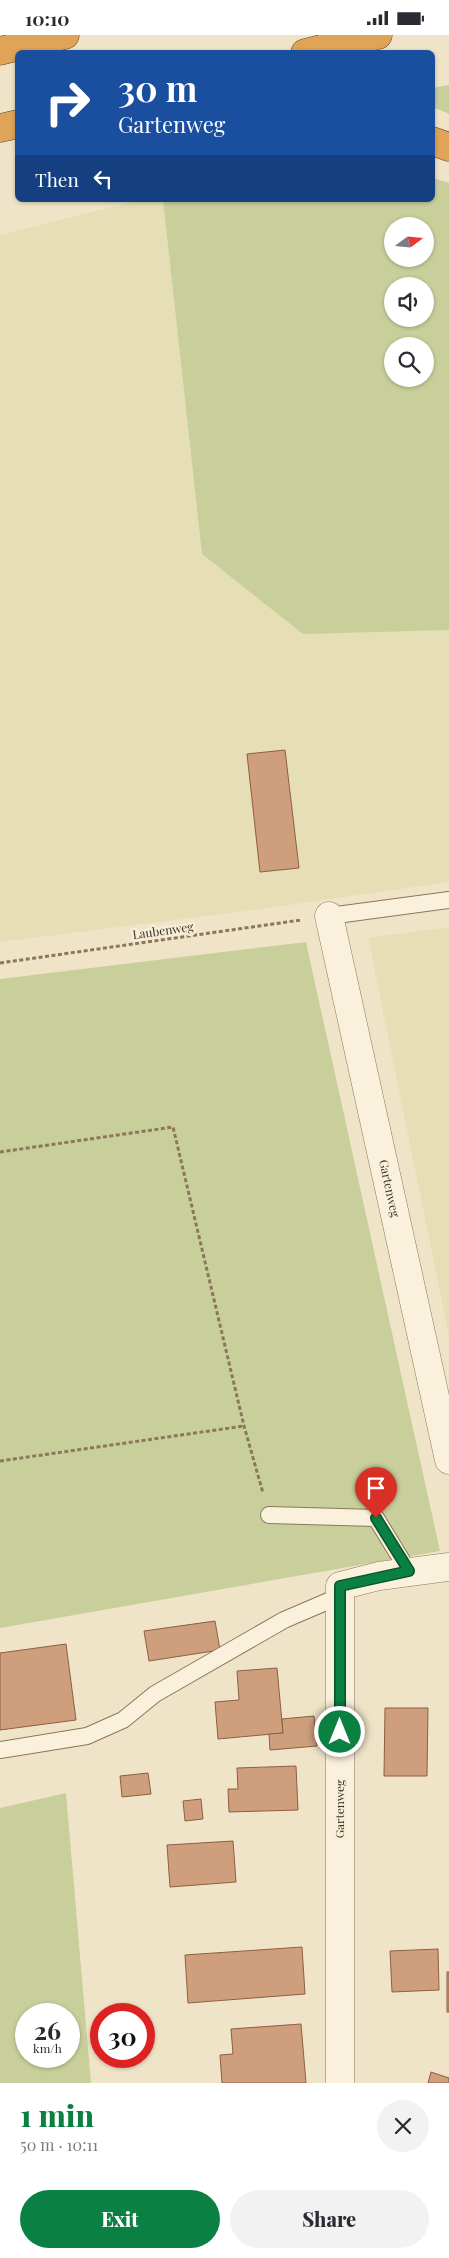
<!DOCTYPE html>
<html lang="en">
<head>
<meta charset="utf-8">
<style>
	body { margin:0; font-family:"Playfair Display",serif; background:#f2f2f3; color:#2b2b33; height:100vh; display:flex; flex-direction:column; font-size:19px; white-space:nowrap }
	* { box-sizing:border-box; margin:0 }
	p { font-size:16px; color:#7c7c81 }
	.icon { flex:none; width:28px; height:28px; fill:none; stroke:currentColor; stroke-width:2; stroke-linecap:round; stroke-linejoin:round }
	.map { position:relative; height:2048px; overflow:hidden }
	.panel { display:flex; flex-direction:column; background:#fff; flex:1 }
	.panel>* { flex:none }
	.hud { position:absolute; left:15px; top:15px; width:420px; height:152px; border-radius:8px; box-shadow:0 1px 4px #0004; background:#1a4fa0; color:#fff; overflow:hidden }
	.needle { width:32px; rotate:74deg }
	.buttons { position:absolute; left:384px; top:182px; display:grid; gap:10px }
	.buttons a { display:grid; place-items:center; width:50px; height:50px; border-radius:50%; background:#fff; box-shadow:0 1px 4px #0004; font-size:25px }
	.speed { position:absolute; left:15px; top:1968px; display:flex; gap:10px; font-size:25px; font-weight:700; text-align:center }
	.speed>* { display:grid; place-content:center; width:65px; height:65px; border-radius:50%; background:#fff; box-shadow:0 1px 4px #0004; line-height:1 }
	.speed small { font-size:12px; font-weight:400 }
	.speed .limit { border:8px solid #d22; background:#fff; color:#111 }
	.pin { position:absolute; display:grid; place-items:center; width:42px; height:42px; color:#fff; margin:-51px -21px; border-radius:50% 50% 50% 0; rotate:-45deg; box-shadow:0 0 5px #0007 }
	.pin .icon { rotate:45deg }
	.me { position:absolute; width:55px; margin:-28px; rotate:0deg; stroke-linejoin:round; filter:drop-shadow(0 0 4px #0008) }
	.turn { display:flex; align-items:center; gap:18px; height:105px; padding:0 20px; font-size:22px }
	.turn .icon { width:65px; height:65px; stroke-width:2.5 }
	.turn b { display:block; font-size:35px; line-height:42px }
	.then { display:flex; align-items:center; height:48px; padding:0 20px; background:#0003; gap:10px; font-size:19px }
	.round { display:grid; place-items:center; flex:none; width:52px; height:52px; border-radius:26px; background:#f2f2f3 }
	.overview { display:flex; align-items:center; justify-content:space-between; height:85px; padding:0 20px }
	h1 { font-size:30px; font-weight:800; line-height:38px; color:#0b8043 }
	.primary-button { display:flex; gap:10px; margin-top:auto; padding:10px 20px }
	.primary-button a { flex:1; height:58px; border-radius:30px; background:#0b8043; color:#fff; font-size:20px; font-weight:800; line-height:58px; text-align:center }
	.primary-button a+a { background:#f2f2f3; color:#2b2b33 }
	.status { display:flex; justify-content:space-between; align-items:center; height:35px; padding:0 25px; background:#fff; direction:ltr }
	.status svg { height:14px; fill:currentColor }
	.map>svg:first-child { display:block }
	.farmland { fill:#e6deb5 }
	.green { fill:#c9cf9b; fill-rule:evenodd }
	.building { fill:#cf9f7d; stroke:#8d5f41 }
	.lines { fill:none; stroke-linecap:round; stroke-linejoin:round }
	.service-casing { stroke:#8d765c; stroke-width:18 }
	.minor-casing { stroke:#8d765c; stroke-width:29 }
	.motorway-casing { stroke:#5b4430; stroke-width:29 }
	.path { stroke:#8d765c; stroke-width:3; stroke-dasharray:4 2.5; stroke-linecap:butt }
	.service { stroke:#faf1dc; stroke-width:16 }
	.minor { stroke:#faf1dc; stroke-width:28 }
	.motorway { stroke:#e0a458; stroke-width:28 }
	.route-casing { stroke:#07532c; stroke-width:12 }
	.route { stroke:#0b8043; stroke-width:9 }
	.labels { text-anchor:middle; stroke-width:5; stroke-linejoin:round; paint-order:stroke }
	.street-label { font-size:12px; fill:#3d2e20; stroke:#f7eed8 }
</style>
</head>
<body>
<div class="status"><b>10:10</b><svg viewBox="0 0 49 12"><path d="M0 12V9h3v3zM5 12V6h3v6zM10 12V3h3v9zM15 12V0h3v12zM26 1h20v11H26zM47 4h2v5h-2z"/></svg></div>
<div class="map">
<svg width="449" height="2048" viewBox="0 0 449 2048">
	<rect width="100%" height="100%" fill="#f0e4c8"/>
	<g class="farmland">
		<path d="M139 165H163L202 518 303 598 449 595V847L247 876 0 907V200Z"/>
		<path d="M449 892V1301L368 903Z"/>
	</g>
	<g class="green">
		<path d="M449 50V79L433 72 432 53Z"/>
		<path d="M433 143 449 148V595L303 599 202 519 163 165H432ZM392 191H425V224H392ZM392 251H425V284H392ZM392 311H425V344H392Z"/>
		<path d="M306 907 440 1516 0 1593V944Z"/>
		<path d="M66 1758 91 2048H0V1773ZM26 1979H69V2021H26Z"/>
	</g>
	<g class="building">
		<path d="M285 715 299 833 260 837 247 719Z"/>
		<path d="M215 1586 220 1615 149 1626 144 1596Z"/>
		<path d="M66 1609 76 1685 0 1695V1618Z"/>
		<path d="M277 1633 283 1698 218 1704 215 1667 239 1665 237 1636Z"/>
		<path d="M385 1673H428L427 1741H384Z"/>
		<path d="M314 1681 317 1711 270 1715 269 1699 283 1698 282 1684Z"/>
		<path d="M296 1731 298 1775 229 1777 228 1754H238L237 1733Z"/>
		<path d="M148 1738 151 1759 122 1762 120 1741Z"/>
		<path d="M201 1764 203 1784 185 1786 183 1766Z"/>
		<path d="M233 1806 236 1847 170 1852 167 1810Z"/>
		<path d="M302 1912 305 1959 188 1968 185 1920Z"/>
		<path d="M438 1914 439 1955 392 1957 390 1916Z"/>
		<rect x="447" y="1937" width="2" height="40"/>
		<path d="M301 1989 306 2048H222L220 2020 233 2019 231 1994Z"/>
		<path d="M431 2037 449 2043V2048H428Z"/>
	</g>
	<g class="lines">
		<g class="service-casing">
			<g id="service">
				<path d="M329 881 449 865"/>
				<path d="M269 1480 376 1483 409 1537"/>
				<path d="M0 1715 87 1701 123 1685 155 1659 284 1585 340 1561"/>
			</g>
		</g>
		<g class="minor-casing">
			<g id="minor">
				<path id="s1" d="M329 881 449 1425"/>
				<path d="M340 2048V1551L379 1541 449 1532"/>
			</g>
		</g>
		<g class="motorway-casing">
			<g id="motorway">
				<path d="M0 16 65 0"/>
				<path d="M305 18 378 0"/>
				<path d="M0 93 18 89"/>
				<path d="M432 106 449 112"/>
			</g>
		</g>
		<g class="path">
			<path d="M0 928 301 885"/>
			<path d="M0 1117 173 1092 244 1391 263 1458"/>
			<path d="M0 1426 244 1391"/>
		</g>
		<use href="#service" class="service"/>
		<use href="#minor" class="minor"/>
		<use href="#motorway" class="motorway"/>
	</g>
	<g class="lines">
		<g class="route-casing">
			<path id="route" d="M340 1697V1551L409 1536 376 1483"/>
		</g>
		<use href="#route" class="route"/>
	</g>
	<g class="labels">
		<g class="street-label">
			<text transform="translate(163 896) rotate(-8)" y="4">Laubenweg</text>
			<text dy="4" stroke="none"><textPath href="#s1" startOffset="279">Gartenweg</textPath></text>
			<text transform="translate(340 1774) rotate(-90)" y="4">Gartenweg</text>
		</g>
	</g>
</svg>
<div class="buttons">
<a><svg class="needle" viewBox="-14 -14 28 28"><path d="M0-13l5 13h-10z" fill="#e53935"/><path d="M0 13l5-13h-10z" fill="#7c7c81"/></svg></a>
<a><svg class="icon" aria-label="sound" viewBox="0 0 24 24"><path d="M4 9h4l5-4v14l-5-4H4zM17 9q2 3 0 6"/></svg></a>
<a><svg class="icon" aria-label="search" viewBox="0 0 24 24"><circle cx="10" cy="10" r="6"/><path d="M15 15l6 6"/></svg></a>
</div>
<div class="speed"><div>26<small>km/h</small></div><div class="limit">30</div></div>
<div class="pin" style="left:376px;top:1483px;background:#d93025"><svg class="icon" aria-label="arrive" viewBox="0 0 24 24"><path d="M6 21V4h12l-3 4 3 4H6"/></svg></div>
<svg class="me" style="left:340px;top:1697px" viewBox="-20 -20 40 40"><circle r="17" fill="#0b8043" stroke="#fff" stroke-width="3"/><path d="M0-11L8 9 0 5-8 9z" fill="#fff"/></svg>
<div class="hud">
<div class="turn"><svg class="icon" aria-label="right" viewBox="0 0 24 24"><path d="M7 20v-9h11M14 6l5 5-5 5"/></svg><div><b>30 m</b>Gartenweg</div></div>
<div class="then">Then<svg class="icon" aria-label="left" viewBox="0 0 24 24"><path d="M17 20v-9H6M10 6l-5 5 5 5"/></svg></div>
</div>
</div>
<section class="panel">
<div class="overview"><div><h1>1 min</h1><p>50 m · 10:11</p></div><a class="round"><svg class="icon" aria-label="close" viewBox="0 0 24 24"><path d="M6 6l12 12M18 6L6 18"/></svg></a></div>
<div class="primary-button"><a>Exit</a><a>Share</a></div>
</section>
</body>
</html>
